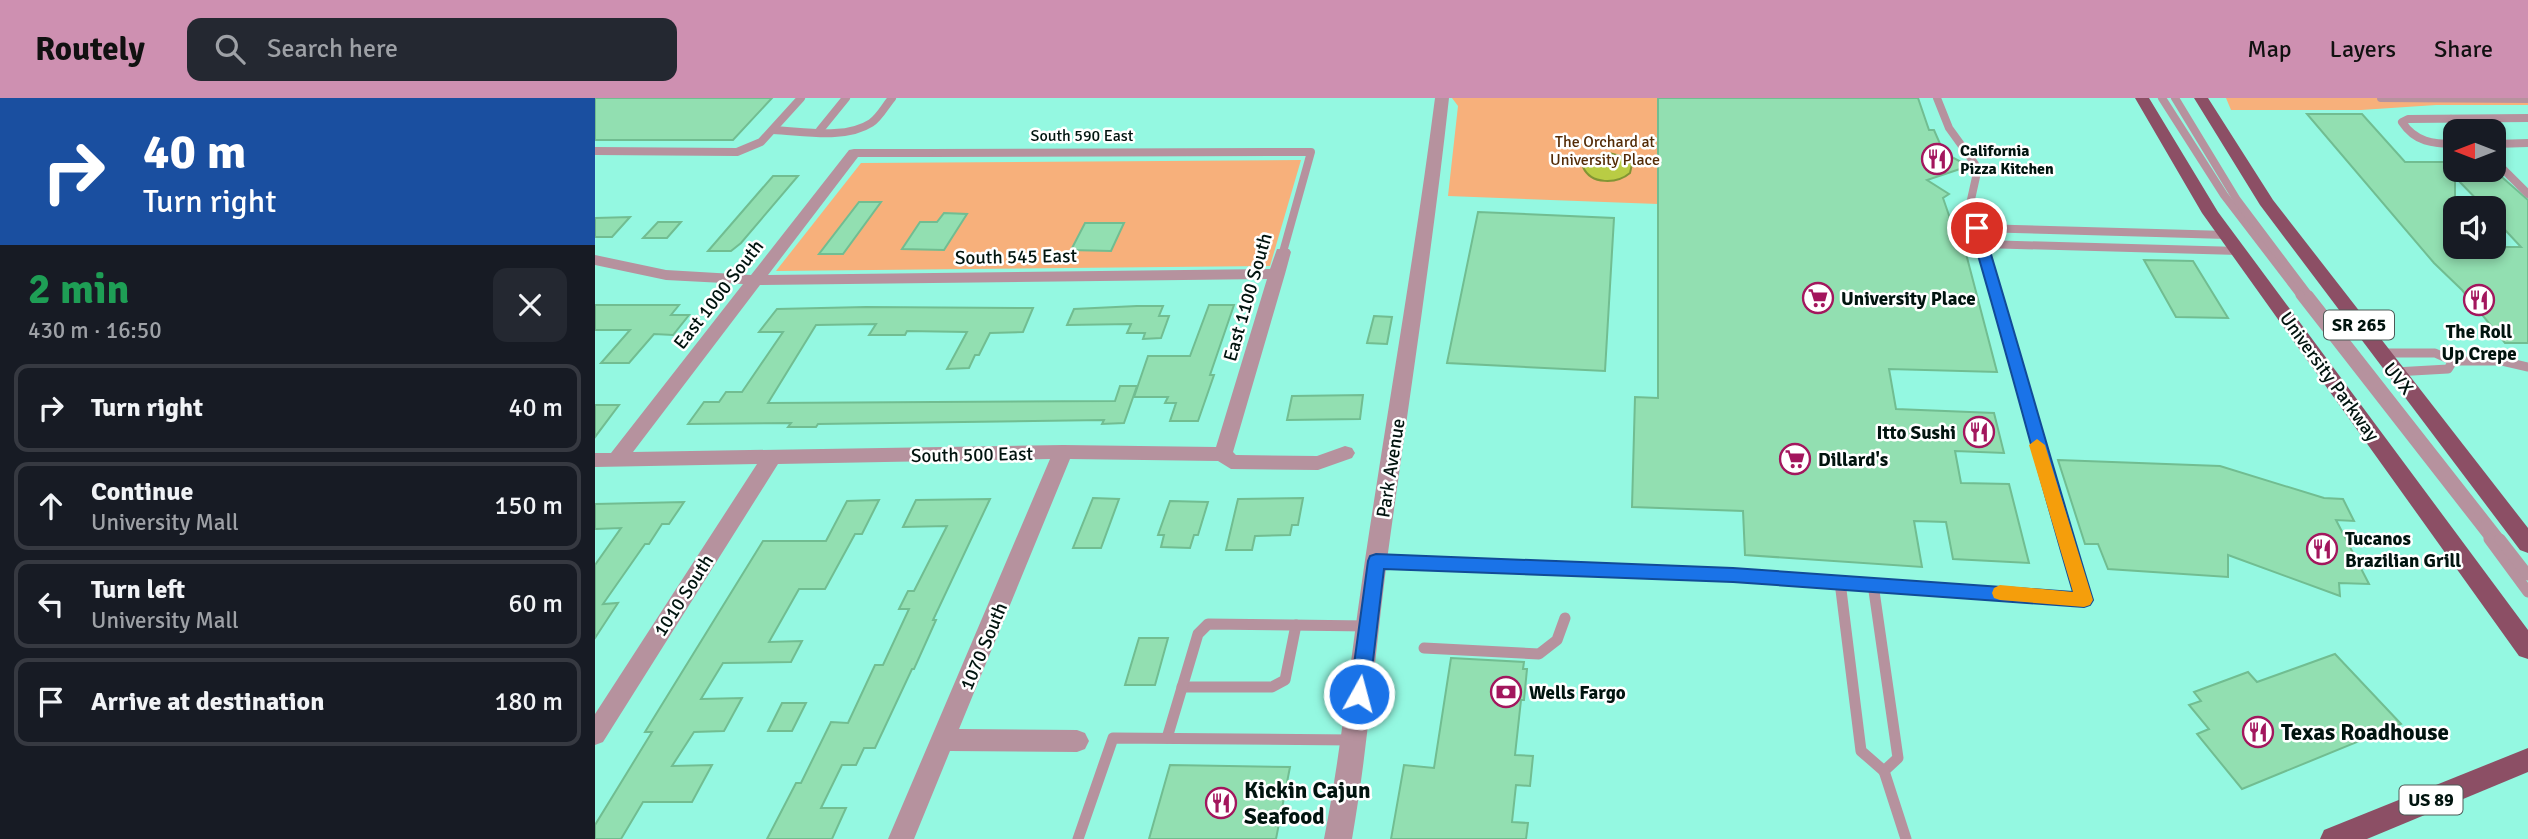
<!DOCTYPE html>
<html lang="en">
<head>
<meta charset="utf-8">
<style>
	body { margin:0; font-family:Signika,sans-serif; background:#242831; color:#f1f3f6; height:100vh; display:flex; flex-direction:column; font-size:26px; white-space:nowrap }
	* { box-sizing:border-box; margin:0 }
	p { font-size:23px; color:#9ea1a6 }
	.icon { flex:none; width:38px; height:38px; fill:none; stroke:currentColor; stroke-width:2; stroke-linecap:round; stroke-linejoin:round }
	.map { position:relative; flex:1; overflow:hidden }
	.details { display:flex; flex-direction:column; background:#171b24; width:595px }
	.details>* { flex:none }
	.banner { background:#1a4fa0; color:#fff; overflow:hidden }
	.needle { width:46px; rotate:270deg }
	.tools { position:absolute; left:1848px; top:21px; display:grid; gap:14px }
	.tools a { display:grid; place-items:center; width:63px; height:63px; border-radius:14px; background:#171b24; box-shadow:0 4px 10px #0003; font-size:35px }
	.pin { position:absolute; display:grid; place-items:center; width:60px; height:60px; color:#fff; margin:-30px; border:4px solid #fff; border-radius:50%; box-shadow:0 2px 7px #0007 }
	.me { position:absolute; width:77px; margin:-38px; rotate:7deg; stroke-linejoin:round; filter:drop-shadow(0 0 5px #0008) }
	.turn { display:flex; align-items:center; gap:24px; height:147px; padding:0 28px; font-size:32px }
	.turn .icon { width:91px; height:91px; stroke-width:2.5 }
	.turn b { display:block; font-size:49px; line-height:60px }
	.round { display:grid; place-items:center; flex:none; width:74px; height:74px; border-radius:14px; background:#242831 }
	.headline { display:flex; align-items:center; justify-content:space-between; height:119px; padding:0 28px }
	h1 { font-size:42px; font-weight:700; line-height:52px; color:#1e9e55 }
	ul { padding:0; list-style:none }
	li { display:flex; align-items:center; gap:21px; height:88px; margin:0 14px 10px; padding:0 14px; border:4px solid #363941; border-radius:14px }
	li div { flex:1 }
	li b { display:block; font-size:26px }
	li em { font-style:normal }
	header { display:flex; align-items:center; gap:42px; box-sizing:border-box; height:98px; padding:0 35px; background:#ce90b1; color:#111 }
	header strong { font-size:33px }
	nav { display:flex; gap:38px; margin-inline-start:auto; font-size:24px }
	.search { width:490px; height:63px; background:#242831; display:flex; align-items:center; gap:18px; box-sizing:border-box; padding:0 24px; border-radius:14px; color:#9ea1a6; font-size:26px }
	main { display:flex; flex:1; min-height:0 }
	.map>svg:first-child { display:block }
	.green { fill:#f7b07b }
	.water { fill:#b9cc44; stroke:#829534; stroke-width:2 }
	.building { fill:#92dfb1; stroke:#71bd91; stroke-width:2; fill-rule:evenodd }
	.lines { fill:none; stroke-linecap:round; stroke-linejoin:round }
	.service-far2 { stroke:#b6929e; stroke-width:8 }
	.service-far1 { stroke:#b6929e; stroke-width:9 }
	.service { stroke:#b6929e; stroke-width:11 }
	.minor { fill:#b6929e; fill-rule:evenodd }
	.tertiary { fill:#b6929e; fill-rule:evenodd }
	.primary { fill:#8c4f65; fill-rule:evenodd }
	.route { fill:#1a73e8; stroke:#114b97; stroke-width:2 }
	.slow { fill:#f59e0b }
	.labels { text-anchor:middle; stroke-width:5; stroke-linejoin:round; paint-order:stroke }
	.far-street-label { font-size:16px; fill:#01140f; stroke:#fff }
	.far-park-label { font-size:16px; fill:#542c07; stroke:#fff }
	.far-poi-label { font-size:16px; font-weight:bold; fill:#01140f; stroke:#fff; text-anchor:start }
	.shield { fill:#fff; stroke:#4d5a57; stroke-width:2 }
	.shield-label { font-size:18px; font-weight:bold; fill:#01140f }
	.street-label { font-size:19px; fill:#01140f; stroke:#fff }
	.poi-label { font-size:19px; font-weight:bold; fill:#01140f; stroke:#fff; text-anchor:start }
	.near-poi-label { font-size:23px; font-weight:bold; fill:#01140f; stroke:#fff; text-anchor:start }
</style>
</head>
<body>
<header>
<strong>Routely</strong>
<div class="search"><svg class="icon" aria-label="search" viewBox="0 0 24 24"><circle cx="10" cy="10" r="6"/><path d="M15 15l6 6"/></svg>Search here</div>
<nav><a>Map</a><a>Layers</a><a>Share</a></nav>
</header>
<main>
<section class="details">
<div class="banner">
<div class="turn"><svg class="icon" aria-label="right" viewBox="0 0 24 24"><path d="M7 20v-9h11M14 6l5 5-5 5"/></svg><div><b>40 m</b>Turn right</div></div>
</div>
<div class="headline"><div><h1>2 min</h1><p>430 m · 16:50</p></div><a class="round"><svg class="icon" aria-label="close" viewBox="0 0 24 24"><path d="M6 6l12 12M18 6L6 18"/></svg></a></div>
<ul>
<li><svg class="icon" aria-label="right" viewBox="0 0 24 24"><path d="M7 20v-9h11M14 6l5 5-5 5"/></svg><div><b>Turn right</b></div><em>40 m</em></li>
<li><svg class="icon" aria-label="ahead" viewBox="0 0 24 24"><path d="M12 20V5M6 11l6-6 6 6"/></svg><div><b>Continue</b><p>University Mall</p></div><em>150 m</em></li>
<li><svg class="icon" aria-label="left" viewBox="0 0 24 24"><path d="M17 20v-9H6M10 6l-5 5 5 5"/></svg><div><b>Turn left</b><p>University Mall</p></div><em>60 m</em></li>
<li><svg class="icon" aria-label="arrive" viewBox="0 0 24 24"><path d="M6 21V4h12l-3 4 3 4H6"/></svg><div><b>Arrive at destination</b></div><em>180 m</em></li>
</ul>
</section>
<div class="map">
<svg width="1933" height="741" viewBox="0 0 1933 741">
	<rect width="100%" height="100%" fill="#94f8e1"/>
	<g class="green">
		<path d="M857 0H1063V106L853 98 863 8Z"/>
		<path d="M1631 0H1933V7H1841L1766 12H1636Z"/>
		<path d="M706 62 675 168 181 173 266 65Z"/>
	</g>
	<path class="water" d="M1014 55 1029 59 1037 66 1035 75C1022 86 996 87 988 69L993 60Z"/>
	<g class="building">
		<path d="M0 0H177L138 42H0Z"/>
		<path d="M1063 0H1323L1334 32H1339L1349 55 1374 68 1332 82 1354 96 1348 100 1358 129H1364L1402 274 1294 271 1301 311 1399 315 1409 355 1360 353 1366 385 1414 386 1434 465 1358 461 1351 424 1319 423 1327 469 1150 457 1148 413 1037 409 1040 299 1063 300Z"/>
		<path d="M1712 16H1767L1810 64H1860V72L1900 73 1933 102V245H1910L1867 192 1839 165ZM1860 79 1890 110H1899V120L1926 149H1860Z"/>
		<path d="M178 78H203L146 145 136 153H113Z"/>
		<path d="M264 104H286L248 156H224Z"/>
		<path d="M883 114 1019 120 1010 273 852 265Z"/>
		<path d="M349 115 372 116 349 152 307 151 325 124H342Z"/>
		<path d="M35 119 17 139H0V120Z"/>
		<path d="M63 124H86L72 140H48Z"/>
		<path d="M490 125H529L516 153 476 152Z"/>
		<path d="M1549 162 1598 163 1633 220 1581 219Z"/>
		<path d="M0 207H84L76 217H94L78 237 59 236 34 265H6L35 232H0Z"/>
		<path d="M614 207H639L615 277H619L603 323H575L581 305H570L573 299H539L553 258H595Z"/>
		<path d="M542 208H568L564 218H574L566 240 548 241 550 235H532L536 226 472 227 479 211Z"/>
		<path d="M271 209 438 210 428 234 395 235 384 257H380L374 270 352 271 372 234 312 233 310 237H274L281 226 221 227 173 305 520 303 525 288H542L529 325 507 326 509 322 223 326 221 329H193L196 325 93 326 109 304H124L131 294H147L188 234H164L182 211Z"/>
		<path d="M779 218 797 219 792 246 772 245Z"/>
		<path d="M768 297 765 321 692 322 697 298Z"/>
		<path d="M0 307H24L0 339Z"/>
		<path d="M1463 362 1625 368 1729 400 1748 401 1759 423 1741 422 1774 486 1744 485 1745 498 1633 457V479L1513 471 1503 446H1490Z"/>
		<path d="M498 400 524 401 506 450H478Z"/>
		<path d="M708 400 703 427H697L695 437 660 438 657 452H631L643 401Z"/>
		<path d="M395 401 338 522H341L319 571H317L280 650H269L261 667H247L226 710H251L237 741H172L201 685H206L236 624 253 625 280 567H288L314 511H304L313 493H319L352 428 308 429 321 402Z"/>
		<path d="M284 402 267 436H260L230 491H204L174 544 207 543 196 564 128 565 106 601 147 600 129 633 99 634 77 668 117 667 97 704H48L26 741H0V727L57 634H50L168 443H231L252 403Z"/>
		<path d="M575 403 613 404 603 437H599L595 450 566 449 569 437H563Z"/>
		<path d="M89 404 74 426H67L54 446H50L8 506 23 505 0 540V467L26 430 0 431V406Z"/>
		<path d="M544 540H573L560 587H530Z"/>
		<path d="M1740 556 1806 626 1647 691 1602 636 1614 631 1594 607 1606 603 1599 594 1653 574 1662 584Z"/>
		<path d="M856 560 929 564 928 571H932L929 602H926L920 657 938 658 935 688 921 687 917 724 933 725 931 741H796L809 667 839 670Z"/>
		<path d="M187 605H211L197 633H173Z"/>
		<path d="M575 667 695 669 681 741H554Z"/>
	</g>
	<g class="lines">
		<g class="service-far2">
			<path d="M1342 0 1354 30 1380 66 1381 79 1375 106 1403 199"/>
			<path d="M1567 0 1629 97 1707 199"/>
			<path d="M1580 0 1642 102 1715 199"/>
			<path d="M1786 0 1933 1"/>
			<path d="M1856 21 1869 33"/>
			<path d="M178 32C207 33 250 42 276 25 285 19 290 8 297 0"/>
			<path d="M225 32 251 0"/>
			<path d="M1860 46C1838 46 1820 44 1807 24L1813 21 1933 20"/>
			<path d="M1899 46 1933 45"/>
			<path d="M0 53 142 54 166 44 206 0"/>
			<path d="M334 55 716 54 688 154"/>
			<path d="M1899 62 1933 96"/>
			<path d="M1382 130 1632 137"/>
			<path d="M1387 146 1644 153"/>
		</g>
		<g class="service-far1">
			<path d="M1402 197C1427 279 1446 361 1471 442"/>
			<path d="M1705 197 1896 442"/>
			<path d="M1714 197 1906 442"/>
			<path d="M1786 255H1840L1858 263H1907L1933 269"/>
			<path d="M1800 274 1853 271 1858 263"/>
		</g>
		<g class="service">
			<path d="M1894 441 1933 494"/>
			<path d="M1905 441 1933 477"/>
			<path d="M782 463 1137 477 1489 502 1470 441"/>
			<path d="M1245 484 1266 653 1289 673"/>
			<path d="M1278 486 1303 660 1289 673"/>
			<path d="M829 550 944 556 962 542 970 520"/>
			<path d="M587 589H677L690 582 701 527"/>
			<path d="M572 640 603 536 613 526 773 528"/>
			<path d="M1289 673 1311 741"/>
			<path d="M483 741 518 640 758 642"/>
		</g>
		<path class="minor" d="M259 51H334L341 55 334 59H263L173 177 675 171 682 151H694L696 154 690 176 638 354 641 357 722 358 750 348 757 350 760 355 757 360 723 372 636 371 623 363 475 361 364 631 482 632 490 635 494 643 490 651 482 654 355 653 319 741H293L455 361 183 366 8 644 0 647V616L162 366 0 369V355H16L148 186 71 182 0 167V157L71 172 156 177 254 52ZM672 181 621 349 468 347 38 354 165 187Z"/>
		<path class="tertiary" d="M840 0H854C837 155 813 308 792 462 780 555 773 649 757 741H729C747 649 756 555 770 462 793 308 820 155 840 0Z"/>
		<g class="primary">
			<path d="M1540 0H1554L1623 114 1933 532V561L1924 558 1607 115Z"/>
			<path d="M1599 0H1613L1678 102 1933 430V455L1925 452 1665 107Z"/>
			<path d="M1933 650V674L1772 741H1725L1729 732Z"/>
		</g>
	</g>
	<path class="route" d="M1382 126 1388 130C1426 254 1460 378 1498 502L1495 507 1489 509 1138 484 789 471 774 596 771 602 764 604 758 602 755 596 773 463 775 458 781 456 1138 470 1478 494C1442 373 1411 251 1375 130Z"/>
	<path class="slow" d="M1442 341 1450 347 1498 502 1495 507 1489 509 1405 502 1399 500 1397 495 1399 490 1405 487 1478 494 1434 347Z"/>
	<defs>
		<g id="restaurant-ring" transform="scale(1.575)"><circle r="9.5" fill="#fff" stroke="#a3165d" stroke-width="1.5"/><path d="M-5-6h1v4h1v-4h1v4h1v-4h1v5L-1.5 .5V6h-2V.5L-5-1ZM5-6V6H3V1.5H1.5Q1.5-4 5-6Z" fill="#a3165d"/></g>
		<g id="supermarket-ring" transform="scale(1.575)"><circle r="9.5" fill="#fff" stroke="#a3165d" stroke-width="1.5"/><path d="M-6-5.5h2.5l.6 2H6L4.5 2H-2.5L-4.4-4H-6ZM-1.5 3.2a1.3 1.3 0 1 0 .1 0ZM3 3.2a1.3 1.3 0 1 0 .1 0Z" fill="#a3165d"/></g>
		<g id="bank-ring" transform="scale(1.575)"><circle r="9.5" fill="#fff" stroke="#a3165d" stroke-width="1.5"/><path d="M-6-4H6V4H-6ZM0-2.3a2.3 2.3 0 1 0 0 4.6a2.3 2.3 0 1 0 0-4.6Z" fill="#a3165d"/></g>
	</defs>
	<g fill-rule="evenodd">
		<use href="#restaurant-ring" x="1342" y="61"/>
		<use href="#supermarket-ring" x="1223" y="200"/>
		<use href="#restaurant-ring" x="1884" y="202"/>
		<use href="#restaurant-ring" x="1384" y="334"/>
		<use href="#supermarket-ring" x="1200" y="361"/>
		<use href="#restaurant-ring" x="1727" y="451"/>
		<use href="#bank-ring" x="911" y="594"/>
		<use href="#restaurant-ring" x="1663" y="634"/>
		<use href="#restaurant-ring" x="626" y="705"/>
	</g>
	<g class="labels">
		<g class="far-street-label">
			<text x="487" y="43">South 590 East</text>
		</g>
		<g class="far-park-label">
			<text x="1010" y="49">The Orchard at<tspan x="1010" dy="18">University Place</tspan></text>
		</g>
		<g class="far-poi-label">
			<text x="1365" y="58">California<tspan x="1365" dy="18">Pizza Kitchen</tspan></text>
		</g>
		<g class="shield">
			<rect x="1729" y="212.5" width="70" height="29" rx="5"/>
			<rect x="1804.5" y="687.5" width="63" height="29" rx="5"/>
		</g>
		<g class="shield-label">
			<text x="1764" y="233">SR 265</text>
			<text x="1836" y="708">US 89</text>
		</g>
		<g class="street-label">
			<text transform="translate(421 158) rotate(-1)" y="7">South 545 East</text>
			<text transform="translate(123 196) rotate(-52)" y="7">East 1000 South</text>
			<text transform="translate(652 199) rotate(-74)" y="7">East 1100 South</text>
			<text transform="translate(1735 278) rotate(54)" y="7">University Parkway</text>
			<text transform="translate(1804 280) rotate(51)" y="7">UVX</text>
			<text transform="translate(377 356) rotate(-1)" y="7">South 500 East</text>
			<text transform="translate(795 370) rotate(-81)" y="7">Park Avenue</text>
			<text transform="translate(88 497) rotate(-57)" y="7">1010 South</text>
			<text transform="translate(388 548) rotate(-67)" y="7">1070 South</text>
		</g>
		<g class="poi-label">
			<text x="1246" y="207">University Place</text>
			<text x="1884" y="240" text-anchor="middle">The Roll<tspan x="1884" dy="22">Up Crepe</tspan></text>
			<text x="1361" y="341" text-anchor="end">Itto Sushi</text>
			<text x="1223" y="368">Dillard's</text>
			<text x="1750" y="447">Tucanos<tspan x="1750" dy="22">Brazilian Grill</tspan></text>
			<text x="934" y="601">Wells Fargo</text>
		</g>
		<g class="near-poi-label">
			<text x="1686" y="642">Texas Roadhouse</text>
			<text x="649" y="700">Kickin Cajun<tspan x="649" dy="26">Seafood</tspan></text>
		</g>
	</g>
</svg>
<div class="tools">
<a><svg class="needle" viewBox="-14 -14 28 28"><path d="M0-13l5 13h-10z" fill="#e53935"/><path d="M0 13l5-13h-10z" fill="#9ea1a6"/></svg></a>
<a><svg class="icon" aria-label="sound" viewBox="0 0 24 24"><path d="M4 9h4l5-4v14l-5-4H4zM17 9q2 3 0 6"/></svg></a>
</div>
<div class="pin" style="left:1382px;top:130px;background:#d93025"><svg class="icon" aria-label="arrive" viewBox="0 0 24 24"><path d="M6 21V4h12l-3 4 3 4H6"/></svg></div>
<svg class="me" style="left:764px;top:596px" viewBox="-20 -20 40 40"><circle r="17" fill="#1a73e8" stroke="#fff" stroke-width="3"/><path d="M0-11L8 9 0 5-8 9z" fill="#fff"/></svg>
</div>
</main>
</body>
</html>
